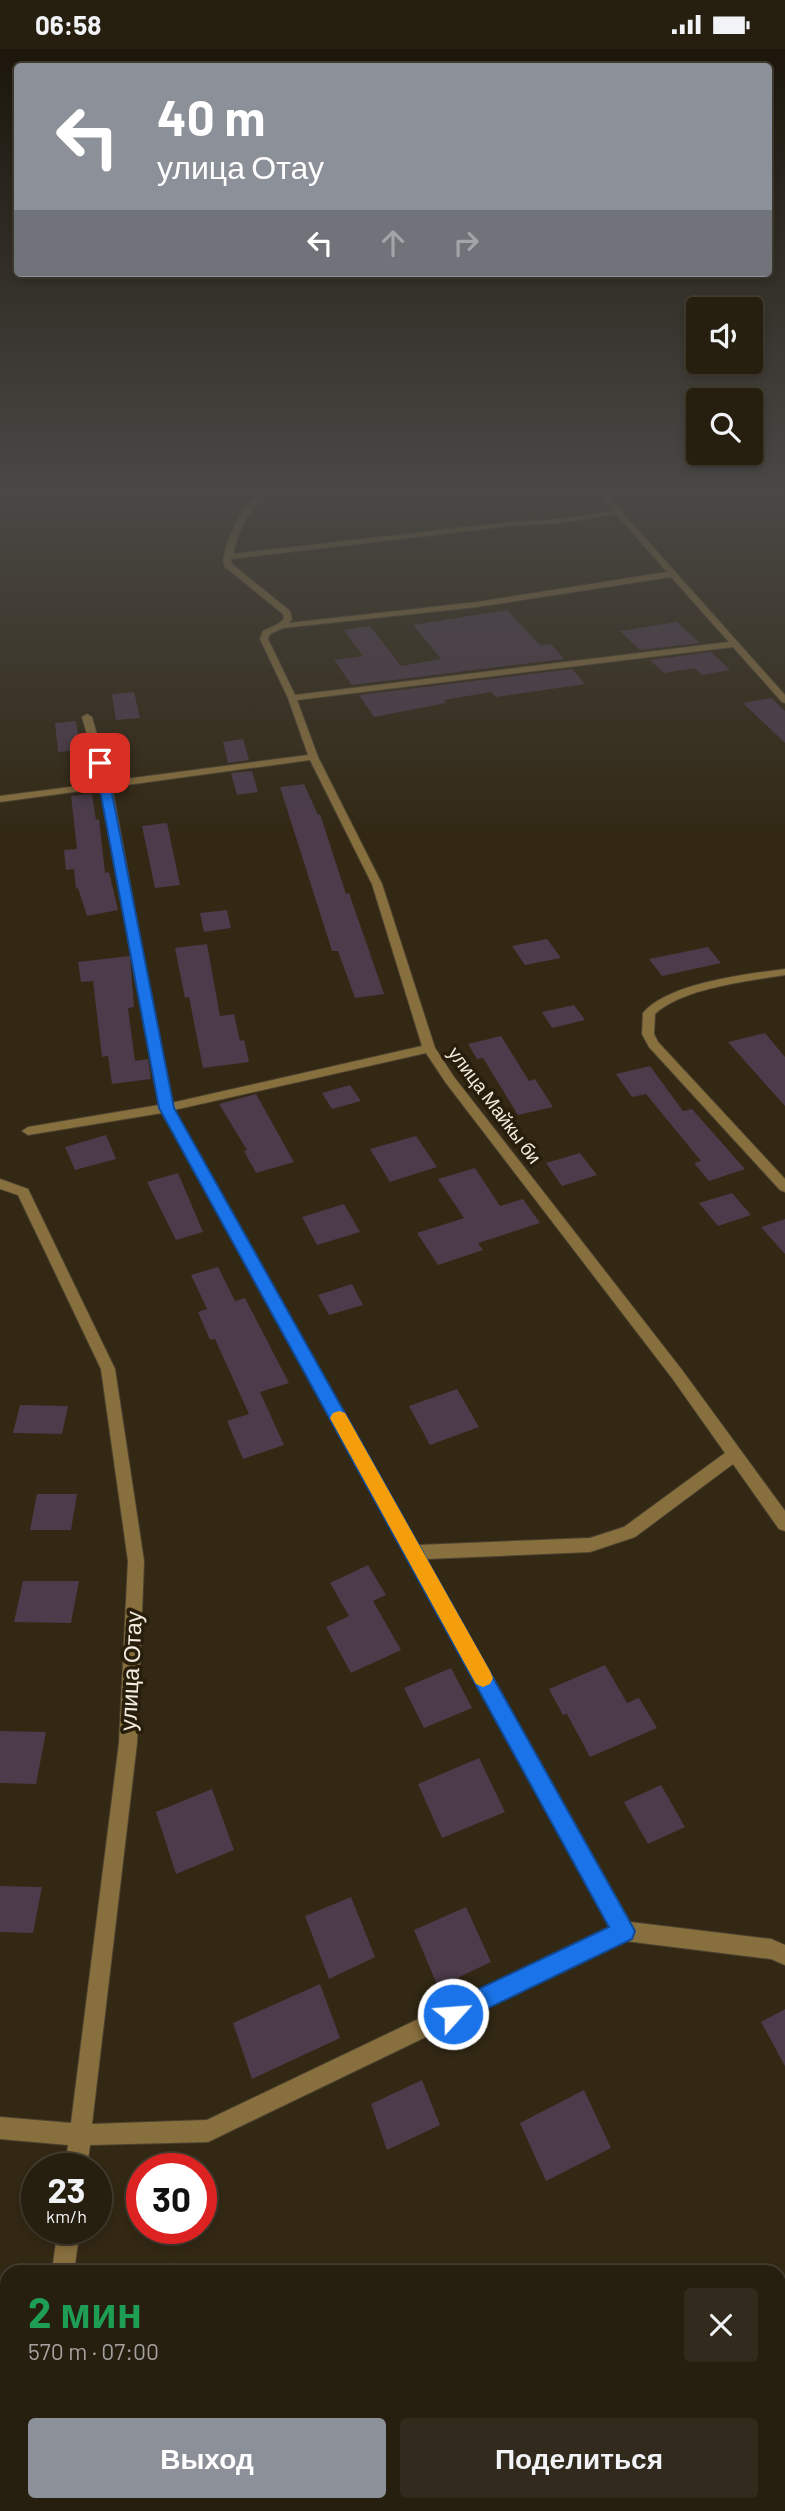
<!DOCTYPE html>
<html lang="ru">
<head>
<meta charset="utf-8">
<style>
	body { margin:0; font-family:Barlow,sans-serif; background:#322b1d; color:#f1f3f6; height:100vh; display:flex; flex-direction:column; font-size:26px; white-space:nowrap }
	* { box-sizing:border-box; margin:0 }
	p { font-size:23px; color:#a4a29e }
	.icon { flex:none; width:38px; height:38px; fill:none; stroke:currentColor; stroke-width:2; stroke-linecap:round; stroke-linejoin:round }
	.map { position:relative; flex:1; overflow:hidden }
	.details { position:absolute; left:0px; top:2216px; width:786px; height:247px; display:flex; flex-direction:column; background:#261e0f; border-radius:21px 21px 0 0; box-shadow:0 4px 10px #0003,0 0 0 2px #423c2f }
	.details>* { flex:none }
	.top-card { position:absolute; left:14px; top:14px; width:758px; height:214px; border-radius:7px; box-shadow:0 4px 10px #0003,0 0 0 2px #423c2f; background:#8c9099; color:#fff; overflow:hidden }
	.fabs { position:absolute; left:686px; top:248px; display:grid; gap:14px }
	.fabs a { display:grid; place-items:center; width:77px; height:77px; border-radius:7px; background:#261e0f; box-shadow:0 4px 10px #0003,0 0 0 2px #423c2f; font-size:35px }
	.speed { position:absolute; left:21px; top:2104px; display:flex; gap:14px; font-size:35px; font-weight:700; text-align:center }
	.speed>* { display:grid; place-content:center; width:91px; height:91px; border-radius:50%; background:#261e0f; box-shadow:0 4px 10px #0003,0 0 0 2px #423c2f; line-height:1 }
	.speed small { font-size:18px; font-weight:400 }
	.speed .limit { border:10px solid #d22; background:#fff; color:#111 }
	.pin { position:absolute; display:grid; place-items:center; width:60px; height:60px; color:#fff; margin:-30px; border-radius:14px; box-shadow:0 4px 10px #0006 }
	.me { position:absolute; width:77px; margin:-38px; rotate:64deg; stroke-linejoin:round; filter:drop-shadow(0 0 5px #0008) }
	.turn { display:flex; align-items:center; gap:24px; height:147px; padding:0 28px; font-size:32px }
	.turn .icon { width:91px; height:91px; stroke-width:2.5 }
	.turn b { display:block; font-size:49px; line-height:60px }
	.lanes { display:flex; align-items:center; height:66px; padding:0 28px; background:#0003; justify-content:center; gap:35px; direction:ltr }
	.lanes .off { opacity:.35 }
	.round { display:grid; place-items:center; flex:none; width:74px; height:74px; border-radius:7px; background:#322b1d }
	.head { display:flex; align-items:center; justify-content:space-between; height:119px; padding:0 28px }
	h1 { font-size:42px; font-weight:700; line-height:52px; color:#1e9e55 }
	.primary-button { display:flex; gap:14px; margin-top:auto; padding:14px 28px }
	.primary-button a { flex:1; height:80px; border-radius:7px; background:#8c9099; color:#fff; font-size:28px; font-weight:700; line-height:80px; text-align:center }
	.primary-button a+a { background:#322b1d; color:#f1f3f6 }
	.status { display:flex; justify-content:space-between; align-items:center; height:49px; padding:0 35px; background:#261e0f; direction:ltr }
	.status svg { height:19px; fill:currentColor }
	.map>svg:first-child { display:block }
	.building { fill:#4c3b4b }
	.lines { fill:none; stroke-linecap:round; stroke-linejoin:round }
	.minor-casing { stroke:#4d4330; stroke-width:2 }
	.minor { fill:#886f3e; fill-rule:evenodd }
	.route { fill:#1a73e8; stroke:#114b97; stroke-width:2 }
	.slow { fill:#f59e0b }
	.labels { text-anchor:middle; stroke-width:7; stroke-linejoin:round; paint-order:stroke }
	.street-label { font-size:19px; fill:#f2ebdf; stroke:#281e0b }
	.near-street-label { font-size:23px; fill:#f2ebdf; stroke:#281e0b }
</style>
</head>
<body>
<div class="status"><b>06:58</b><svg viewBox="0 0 49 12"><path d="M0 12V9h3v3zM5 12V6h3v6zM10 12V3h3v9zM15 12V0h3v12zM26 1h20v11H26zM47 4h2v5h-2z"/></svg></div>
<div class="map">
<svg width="785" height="2462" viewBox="0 0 785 2462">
	<rect width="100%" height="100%" fill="#322814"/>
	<g class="building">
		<path d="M507 561 540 596 551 595 564 610 352 636 334 611 363 607 344 581 370 577 401 617 441 610 413 576Z"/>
		<path d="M677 573 700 594 640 601 620 582Z"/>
		<path d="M711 603 730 621 702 626 695 619 664 624 650 611Z"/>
		<path d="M572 620 585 635 496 648 491 643 444 651 446 654 374 668 359 646Z"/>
		<path d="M134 643 140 669 116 671 112 645Z"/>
		<path d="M771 649 785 662V694L743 654Z"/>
		<path d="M76 672 80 701 58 703 55 674Z"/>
		<path d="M243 690 249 711 228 714 223 693Z"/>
		<path d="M252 722 258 743 237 746 231 724Z"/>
		<path d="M304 735 318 766 320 765 346 845 349 844 384 945 355 949 338 902H332L280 738Z"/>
		<path d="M92 745 96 771 99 770 105 824 109 823 118 861 87 867 78 839 76 840 74 820 66 821 64 801 77 800 71 747Z"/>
		<path d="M167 774 180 836 155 839 142 777Z"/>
		<path d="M227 861 231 879 204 883 200 864Z"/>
		<path d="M547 890 561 909 525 916 512 897Z"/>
		<path d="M207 895 220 967 234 965 240 992 244 991 249 1013 203 1019 189 948 185 949 175 899Z"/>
		<path d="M708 898 721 914 662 927 649 910Z"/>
		<path d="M130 907 134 958 128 959 135 1012 148 1010 151 1030 112 1035 108 1007 102 1008 93 932 81 933 78 913Z"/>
		<path d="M574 956 585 971 552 979 542 963Z"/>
		<path d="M765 984 785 1008V1057L728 993Z"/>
		<path d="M501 987 529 1032 535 1030 553 1058 518 1066 483 1009 477 1010 468 995Z"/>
		<path d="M650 1017 683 1062 692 1060 745 1120 709 1132 694 1114 701 1112 646 1045 632 1048 616 1025Z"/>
		<path d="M350 1036 361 1052 332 1060 322 1044Z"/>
		<path d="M256 1045 294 1113 256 1124 244 1102 247 1101 219 1055Z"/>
		<path d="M106 1086 116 1110 75 1121 65 1098Z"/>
		<path d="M416 1087 437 1118 390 1133 370 1100Z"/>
		<path d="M580 1104 597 1126 562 1137 546 1114Z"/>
		<path d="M475 1119 500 1157 523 1150 540 1174 478 1194 483 1201 438 1216 417 1184 464 1169 438 1130Z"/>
		<path d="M178 1124 203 1183 176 1191 147 1133Z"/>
		<path d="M732 1144 751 1166 718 1177 699 1154Z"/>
		<path d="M344 1155 360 1183 317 1196 302 1168Z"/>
		<path d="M785 1170V1205L761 1178Z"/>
		<path d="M218 1218 235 1252 245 1249 289 1334 260 1343 284 1396 243 1410 227 1372 249 1365 215 1290 210 1291 198 1263 207 1260 191 1226Z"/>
		<path d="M352 1235 363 1256 329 1266 318 1246Z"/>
		<path d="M457 1340 479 1378 430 1396 409 1357Z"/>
		<path d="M20 1356 68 1357 62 1385 13 1384Z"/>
		<path d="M37 1445H77L71 1481H30Z"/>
		<path d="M368 1516 386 1546 373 1552 401 1601 351 1624 326 1578 349 1567 330 1534Z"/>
		<path d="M23 1532H79L71 1574 14 1573Z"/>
		<path d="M605 1616 627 1654 639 1649 657 1679 590 1708 567 1665 563 1666 549 1640Z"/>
		<path d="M451 1619 472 1659 424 1679 404 1639Z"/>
		<path d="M0 1682 46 1683 36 1735 0 1734Z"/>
		<path d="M479 1709 505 1763 442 1789 418 1735Z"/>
		<path d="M661 1736 685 1778 648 1795 624 1753Z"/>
		<path d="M212 1740 234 1801 176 1825 156 1763Z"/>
		<path d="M0 1837 42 1838 33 1884 0 1883Z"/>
		<path d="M351 1848 375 1908 329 1930 305 1867Z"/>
		<path d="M466 1858 491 1913 438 1938 414 1881Z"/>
		<path d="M320 1935 340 1989 252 2030 233 1974Z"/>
		<path d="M785 1960V2017L761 1973Z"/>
		<path d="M422 2031 440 2076 387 2101 371 2055Z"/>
		<path d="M584 2041 611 2099 546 2132 520 2074Z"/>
	</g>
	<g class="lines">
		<g class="minor-casing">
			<g id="minor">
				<path d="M263 443H271C248 462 240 476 233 505L510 473 561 470 613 462 597 443H604L785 646V654L782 653 733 598 297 651 318 708 382 835 435 999 454 1028 682 1321 785 1462V1482L779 1480 733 1415 635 1488 590 1503 426 1510 630 1873 771 1890 785 1896V1916L771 1910 625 1892 208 2093 90 2096 87 2119H65L68 2096 0 2090V2068L71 2074 119 1694 128 1512 101 1320 18 1146 0 1140V1130L28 1140 115 1320 144 1512 137 1694 92 2075 207 2071 611 1878 162 1064 28 1086 22 1082 28 1078 159 1056 103 739 0 753V747L101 734 82 668 87 665 92 668 110 732 308 706 288 649 260 590 263 582 278 575 284 570 283 565 225 518 223 512C227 488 240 457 263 443ZM616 465 667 523 477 553 289 574 292 570 290 562 232 515 231 510 510 477 561 474ZM671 528 729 593 295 646 268 590 270 585 283 579 477 558ZM310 711 372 835 422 997 171 1054 112 738ZM426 1004 446 1034 672 1329 725 1404 624 1478 590 1489 418 1496 174 1061Z"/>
				<path d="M785 920V926C748 932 683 939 655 965L654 985 658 993 785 1130V1143L780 1141 649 998 642 985 643 964C668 934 747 925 785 920Z"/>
				<path d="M58 2179H80L74 2222H52Z"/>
				<path d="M23 2455H47L46 2462H22Z"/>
			</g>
		</g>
		<use href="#minor" class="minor"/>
	</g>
	<linearGradient id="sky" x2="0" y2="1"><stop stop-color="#1c160b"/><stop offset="0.56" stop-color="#494845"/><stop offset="1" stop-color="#494845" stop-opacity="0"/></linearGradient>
	<rect width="785" height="788" fill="url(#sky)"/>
	<path class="route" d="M100 711 106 714 174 1059 635 1882 632 1890 453 1976 445 1973 441 1965 445 1956 609 1878 159 1059 95 714Z"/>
	<path class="slow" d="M339 1362 345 1364 490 1622 493 1629 490 1635 483 1638 476 1635 330 1369 333 1364Z"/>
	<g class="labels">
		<g class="street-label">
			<text transform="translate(495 1056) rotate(53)" y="7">улица Майкы би</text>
		</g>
		<g class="near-street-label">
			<text transform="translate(131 1622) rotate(-87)" y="8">улица Отау</text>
		</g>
	</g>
</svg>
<div class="fabs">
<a><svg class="icon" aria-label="sound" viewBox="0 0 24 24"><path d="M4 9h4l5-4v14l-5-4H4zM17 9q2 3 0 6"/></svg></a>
<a><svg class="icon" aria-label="search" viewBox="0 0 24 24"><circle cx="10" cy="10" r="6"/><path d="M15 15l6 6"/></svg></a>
</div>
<div class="speed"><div>23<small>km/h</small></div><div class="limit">30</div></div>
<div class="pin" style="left:100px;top:714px;background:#d93025"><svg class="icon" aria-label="arrive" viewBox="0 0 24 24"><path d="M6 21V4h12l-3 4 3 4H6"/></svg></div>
<svg class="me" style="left:453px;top:1965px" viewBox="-20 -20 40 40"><circle r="17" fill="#1a73e8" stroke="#fff" stroke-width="3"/><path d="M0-11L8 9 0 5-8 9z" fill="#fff"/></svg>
<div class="top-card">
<div class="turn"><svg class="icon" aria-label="left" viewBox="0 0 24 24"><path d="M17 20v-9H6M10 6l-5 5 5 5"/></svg><div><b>40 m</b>улица Отау</div></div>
<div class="lanes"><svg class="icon" aria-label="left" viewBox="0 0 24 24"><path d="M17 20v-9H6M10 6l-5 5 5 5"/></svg><svg class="icon off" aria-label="ahead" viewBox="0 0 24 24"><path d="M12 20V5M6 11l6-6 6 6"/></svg><svg class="icon off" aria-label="right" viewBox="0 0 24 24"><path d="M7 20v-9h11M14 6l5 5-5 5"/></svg></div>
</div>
<section class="details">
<div class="head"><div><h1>2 мин</h1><p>570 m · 07:00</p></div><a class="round"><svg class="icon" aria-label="close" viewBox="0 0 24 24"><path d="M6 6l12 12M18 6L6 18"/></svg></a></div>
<div class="primary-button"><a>Выход</a><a>Поделиться</a></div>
</section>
</div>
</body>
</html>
